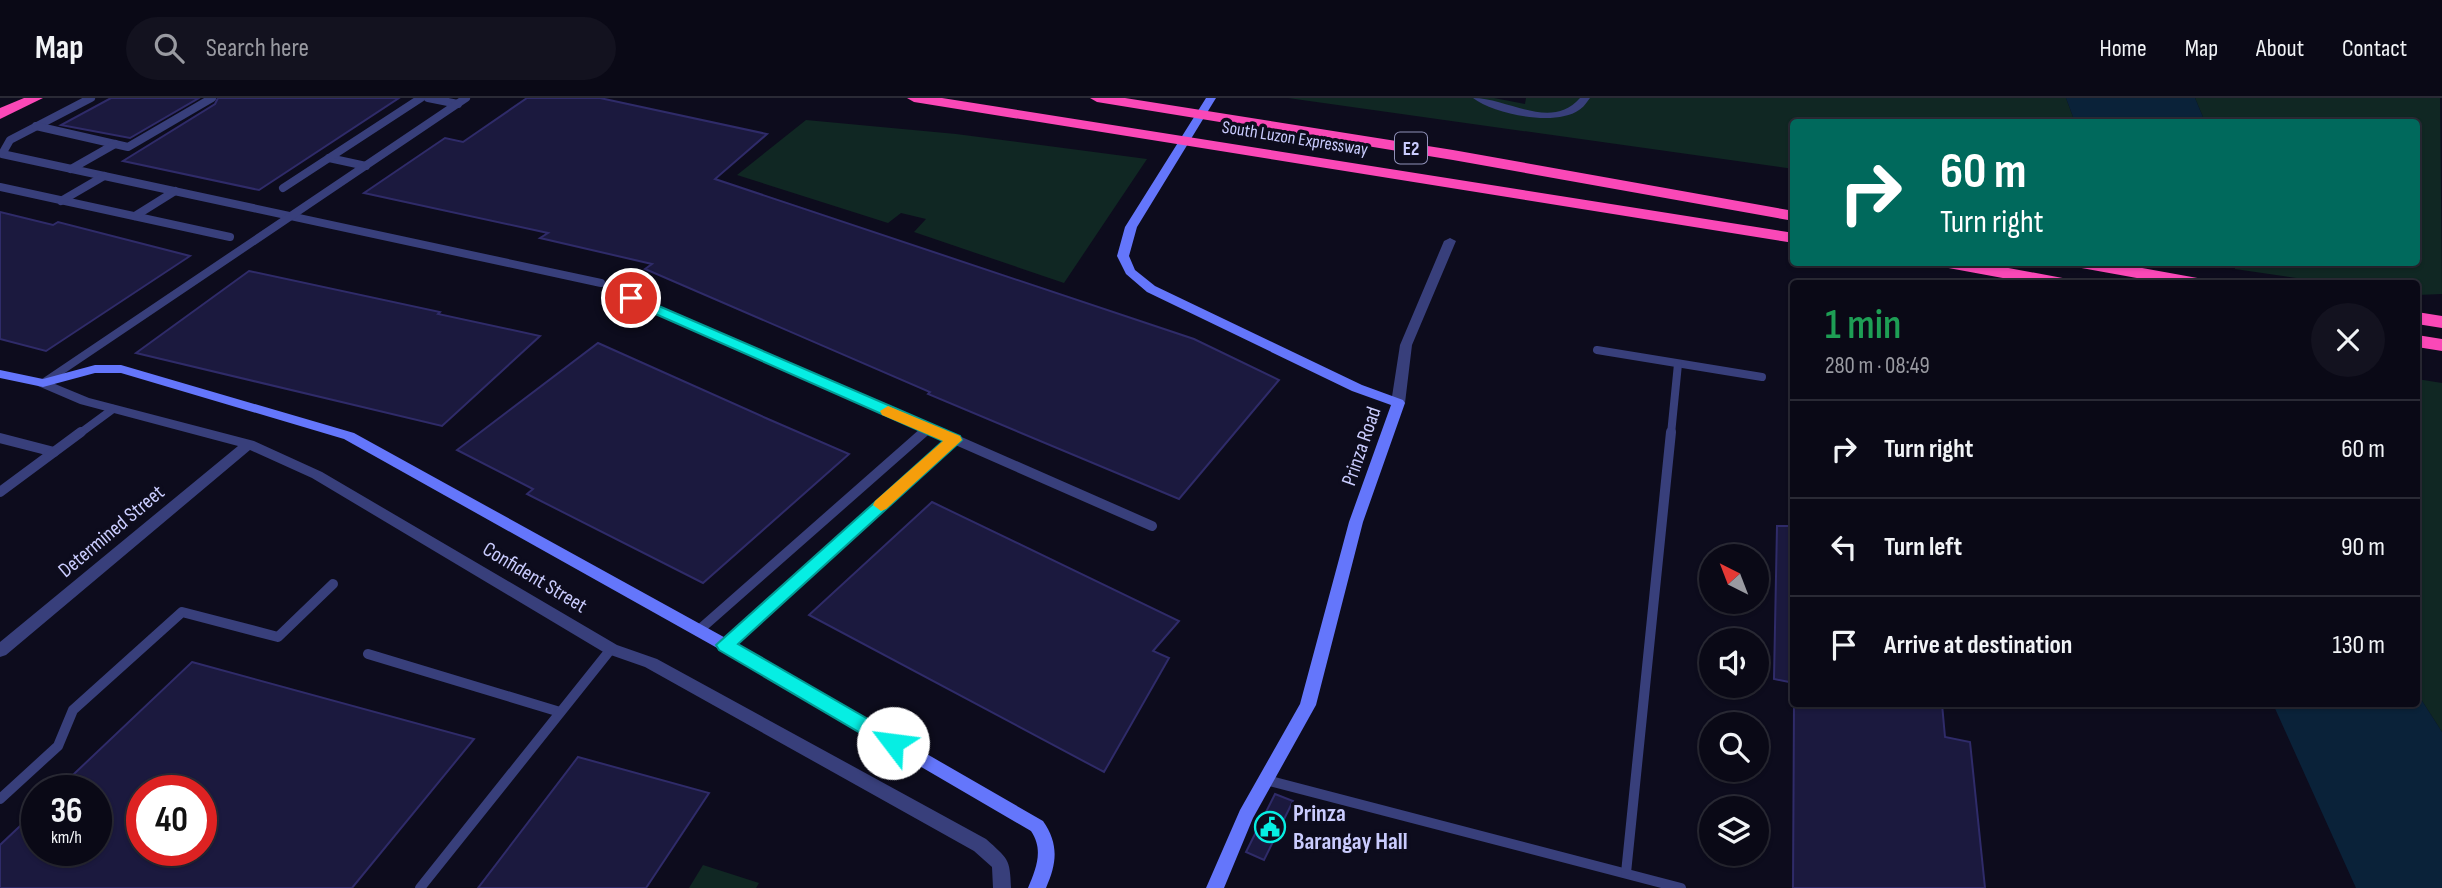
<!DOCTYPE html>
<html lang="en">
<head>
<meta charset="utf-8">
<style>
	body { margin:0; font-family:"Sofia Sans Condensed",sans-serif; background:#13121f; color:#f1f3f6; height:100vh; display:flex; flex-direction:column; font-size:26px; white-space:nowrap }
	* { box-sizing:border-box; margin:0 }
	p { font-size:23px; color:#999aa1 }
	.icon { flex:none; width:38px; height:38px; fill:none; stroke:currentColor; stroke-width:2; stroke-linecap:round; stroke-linejoin:round }
	.map { position:relative; flex:1; overflow:hidden }
	.drawer { position:absolute; left:1790px; top:182px; width:630px; height:427px; display:flex; flex-direction:column; background:#0a0916; border-radius:7px; box-shadow:0 2px 5px #0004,0 0 0 2px #2a2a35 }
	.drawer>* { flex:none }
	.guide { position:absolute; left:1790px; top:21px; width:630px; height:147px; border-radius:7px; box-shadow:0 2px 5px #0004,0 0 0 2px #2a2a35; background:#00695c; color:#fff; overflow:hidden }
	.needle { width:46px; rotate:318deg }
	.buttons { position:absolute; left:1699px; top:446px; display:grid; gap:14px }
	.buttons a { display:grid; place-items:center; width:70px; height:70px; border-radius:50%; background:#0a0916; box-shadow:0 2px 5px #0004,0 0 0 2px #2a2a35; font-size:35px }
	.speed { position:absolute; left:21px; top:677px; display:flex; gap:14px; font-size:35px; font-weight:700; text-align:center }
	.speed>* { display:grid; place-content:center; width:91px; height:91px; border-radius:50%; background:#0a0916; box-shadow:0 2px 5px #0004,0 0 0 2px #2a2a35; line-height:1 }
	.speed small { font-size:18px; font-weight:400 }
	.speed .limit { border:10px solid #d22; background:#fff; color:#111 }
	.pin { position:absolute; display:grid; place-items:center; width:60px; height:60px; color:#fff; margin:-30px; border:4px solid #fff; border-radius:50%; box-shadow:0 2px 7px #0007 }
	.me { position:absolute; width:77px; margin:-38px; rotate:300deg; stroke-linejoin:round; filter:drop-shadow(0 0 5px #0008) }
	.turn { display:flex; align-items:center; gap:24px; height:147px; padding:0 35px; font-size:32px }
	.turn .icon { width:91px; height:91px; stroke-width:2.5 }
	.turn b { display:block; font-size:49px; line-height:60px }
	.round { display:grid; place-items:center; flex:none; width:74px; height:74px; border-radius:37px; background:#13121f }
	.head { display:flex; align-items:center; justify-content:space-between; height:119px; padding:0 35px }
	h1 { font-size:42px; font-weight:600; line-height:52px; color:#1e9e55 }
	ul { padding:0; list-style:none }
	li { display:flex; align-items:center; gap:21px; height:98px; padding:0 35px; border-top:2px solid #2a2a35 }
	li div { flex:1 }
	li b { display:block; font-size:26px }
	li em { font-style:normal }
	header { display:flex; align-items:center; gap:42px; box-sizing:border-box; height:98px; padding:0 35px; background:#0a0916; border-bottom:2px solid #2a2a35 }
	header strong { font-size:33px }
	nav { display:flex; gap:38px; margin-inline-start:auto; font-size:24px }
	.search { width:490px; height:63px; background:#13121f; display:flex; align-items:center; gap:18px; box-sizing:border-box; padding:0 24px; border-radius:38px; color:#999aa1; font-size:26px }
	.map>svg:first-child { display:block }
	.green { fill:#102723 }
	.water { fill:#0a2239 }
	.pier { fill:#0d0c1d }
	.building { fill:#1b193e; stroke:#2f2b69; stroke-width:2; fill-rule:evenodd }
	.lines { fill:none; stroke-linecap:round; stroke-linejoin:round }
	.lane-far1 { stroke:#383f7b; stroke-width:8 }
	.lane { stroke:#383f7b; stroke-width:10 }
	.street { fill:#383f7b; fill-rule:evenodd }
	.secondary { fill:#6476fb; fill-rule:evenodd }
	.highway { fill:#fa48b7; fill-rule:evenodd }
	.route { fill:#06eee3; stroke:#049b94; stroke-width:2 }
	.slow { fill:#f59e0b }
	.labels { text-anchor:middle; stroke-width:7; stroke-linejoin:round; paint-order:stroke }
	.far-street-label { font-size:18px; fill:#caccfe; stroke:#0d0c1d }
	.shield { fill:#0d0c1d; stroke:#9192ba; stroke-width:2 }
	.shield-label { font-size:19px; font-weight:bold; fill:#caccfe }
	.street-label { font-size:21px; fill:#caccfe; stroke:#0d0c1d }
	.near-poi-label { font-size:24px; font-weight:bold; fill:#caccfe; stroke:#0d0c1d; text-anchor:start }
</style>
</head>
<body>
<header>
<strong>Map</strong>
<div class="search"><svg class="icon" aria-label="search" viewBox="0 0 24 24"><circle cx="10" cy="10" r="6"/><path d="M15 15l6 6"/></svg>Search here</div>
<nav><a>Home</a><a>Map</a><a>About</a><a>Contact</a></nav>
</header>
<div class="map">
<svg width="2442" height="790" viewBox="0 0 2442 790">
	<rect width="100%" height="100%" fill="#0d0c1d"/>
	<g class="green">
		<path d="M1288 0H1494L1525 6 1526 0H2066L2075 24H1794V71Z"/>
		<path d="M2195 0H2440L2442 196 2417 197V186L2331 185 2235 171V164H2417V24H2205Z"/>
		<path d="M806 22 956 36 1147 61 1064 185 914 134 926 121 901 115 888 125 737 77Z"/>
		<path d="M2417 281 2442 285V634L2417 595Z"/>
		<path d="M703 767 759 785 756 790H689Z"/>
	</g>
	<g class="water">
		<path d="M2066 0H2195L2205 24H2075Z"/>
		<path d="M2417 595 2442 634V790H2356L2273 606H2417Z"/>
	</g>
	<path class="pier" d="M2103 164 2186 165 2239 173V186H2105Z"/>
	<g class="building">
		<path d="M111 0H199L130 40 61 27Z"/>
		<path d="M218 0H399L259 92 123 63 215 6Z"/>
		<path d="M527 0H600L767 36 715 81 1194 241 1279 282 1179 401 928 296 930 294 645 171 652 166 540 140 548 135 364 95 445 40 463 44Z"/>
		<path d="M0 114 53 127 58 124 190 158 46 253 0 241Z"/>
		<path d="M249 173 440 214 438 216 540 238 442 328 136 255Z"/>
		<path d="M598 245 768 321 849 356 703 485 527 396 533 391 457 352Z"/>
		<path d="M932 404 1179 523 1153 553 1169 560 1104 674 809 517Z"/>
		<path d="M1777 428H1794V585L1774 581Z"/>
		<path d="M192 564 474 641 352 790H0V747L37 712V752H96V693H56ZM142 693H201V752H142Z"/>
		<path d="M1794 606H1942L1945 639 1970 644 1985 790H1793Z"/>
		<path d="M578 659 709 695 646 790H478Z"/>
		<path d="M1275 696 1293 703 1264 762 1246 754Z"/>
	</g>
	<g class="lines">
		<g class="lane-far1">
			<path d="M91 0 10 42 2 56 601 185"/>
			<path d="M428 0 458 6"/>
			<path d="M36 28 128 49 212 0"/>
			<path d="M329 60 366 68"/>
			<path d="M71 71 115 46"/>
			<path d="M0 89 230 139"/>
			<path d="M283 90 421 0"/>
			<path d="M61 103 104 78"/>
			<path d="M135 118 175 93"/>
			<path d="M631 200 942 336"/>
			<path d="M1597 252 1762 279"/>
			<path d="M43 285 466 0"/>
			<path d="M79 336 113 311"/>
			<path d="M922 336 928 331"/>
			<path d="M1671 336 1678 266"/>
		</g>
		<g class="lane">
			<path d="M938 334 1152 428"/>
			<path d="M0 340 54 354"/>
			<path d="M0 394 81 334"/>
			<path d="M698 533 924 334"/>
			<path d="M725 547 954 342"/>
			<path d="M368 556 560 614"/>
			<path d="M1266 682 1681 790"/>
			<path d="M0 701 58 648 73 612 182 514 278 539 333 486"/>
			<path d="M1626 775 1671 334"/>
			<path d="M420 790 611 551"/>
		</g>
		<g class="street">
			<path d="M1473 0C1508 0 1551 33 1580 0H1590C1587 4 1583 10 1579 12 1555 29 1494 16 1473 0Z"/>
			<path d="M1450 140 1456 143 1412 247 1405 305 1398 309 1393 308 1391 305 1400 247 1444 143Z"/>
			<path d="M43 281 89 300 254 343 322 374 617 547 657 561 986 741C1008 761 1010 760 1011 790H993L992 769 974 753 645 569 605 555 312 380 250 352 6 557 0 559V544L238 348 80 306 38 288 37 285Z"/>
		</g>
		<g class="secondary">
			<path d="M1206 0H1216L1137 129 1129 158 1135 172 1155 188 1362 287 1403 302 1405 305 1363 424 1316 607 1253 720 1224 790H1206L1240 712 1300 606 1349 424 1391 307 1352 293 1147 194 1126 176 1117 158 1125 129Z"/>
			<path d="M95 267H121L354 335 731 543 1043 723C1059 746 1057 765 1046 790H1028C1036 771 1044 752 1031 733L719 551 344 341 121 275H95L43 289 0 280V272L43 281Z"/>
		</g>
		<g class="highway">
			<path d="M24 0H43L0 21V10Z"/>
			<path d="M907 0H942L1794 135V145L914 4Z"/>
			<path d="M1090 0H1125L1453 52 1794 113V123L1453 62 1097 4Z"/>
			<path d="M1935 164H1976L2068 181 2077 186H2035L1943 169Z"/>
			<path d="M2068 164H2109L2203 181 2212 186H2170L2076 169Z"/>
			<path d="M2417 214 2442 218V230L2417 226Z"/>
			<path d="M2417 237 2442 241V253L2417 249Z"/>
		</g>
	</g>
	<path class="route" d="M631 196 960 338 962 342 738 546 899 639 902 645 899 650 893 652 886 650 719 552 716 547 943 343 626 203V197Z"/>
	<path class="slow" d="M888 308 960 338 962 342 886 411 881 413 873 407 875 403 943 343 882 317 880 313Z"/>
	<defs>
		<g id="civic-ring" transform="scale(1.575)"><circle r="9.5" fill="#0d0c1d" stroke="#06eee3" stroke-width="1.5"/><path d="M-.6-6.5H3V-4.5H.6V-3L4-1V1h2V6H-6V1h2V-1L-.6-3ZM-1.2 2.5V6h2.4V2.5Z" fill="#06eee3"/></g>
	</defs>
	<g fill-rule="evenodd">
		<use href="#civic-ring" x="1270" y="729"/>
	</g>
	<g class="labels">
		<g class="far-street-label">
			<text transform="translate(1295 40) rotate(9)" y="6">South Luzon Expressway</text>
		</g>
		<rect class="shield" x="1395" y="34.5" width="32" height="31" rx="5"/>
		<g class="shield-label">
			<text x="1411" y="57">E2</text>
		</g>
		<g class="street-label">
			<text transform="translate(1361 348) rotate(-71)" y="7">Prinza Road</text>
			<text transform="translate(111 433) rotate(-40)" y="7">Determined Street</text>
			<text transform="translate(535 479) rotate(31)" y="7">Confident Street</text>
		</g>
		<g class="near-poi-label">
			<text x="1293" y="723">Prinza<tspan x="1293" dy="28">Barangay Hall</tspan></text>
		</g>
	</g>
</svg>
<div class="buttons">
<a><svg class="needle" viewBox="-14 -14 28 28"><path d="M0-13l5 13h-10z" fill="#e53935"/><path d="M0 13l5-13h-10z" fill="#999aa1"/></svg></a>
<a><svg class="icon" aria-label="sound" viewBox="0 0 24 24"><path d="M4 9h4l5-4v14l-5-4H4zM17 9q2 3 0 6"/></svg></a>
<a><svg class="icon" aria-label="search" viewBox="0 0 24 24"><circle cx="10" cy="10" r="6"/><path d="M15 15l6 6"/></svg></a>
<a><svg class="icon" aria-label="layers" viewBox="0 0 24 24"><path d="M12 4l9 5-9 5-9-5zM3 14l9 5 9-5"/></svg></a>
</div>
<div class="speed"><div>36<small>km/h</small></div><div class="limit">40</div></div>
<div class="pin" style="left:631px;top:200px;background:#d93025"><svg class="icon" aria-label="arrive" viewBox="0 0 24 24"><path d="M6 21V4h12l-3 4 3 4H6"/></svg></div>
<svg class="me" style="left:893px;top:645px" viewBox="-20 -20 40 40"><circle r="19" fill="#fff"/><path d="M0-13L10 11 0 6-10 11z" fill="#06eee3"/></svg>
<div class="guide">
<div class="turn"><svg class="icon" aria-label="right" viewBox="0 0 24 24"><path d="M7 20v-9h11M14 6l5 5-5 5"/></svg><div><b>60 m</b>Turn right</div></div>
</div>
<section class="drawer">
<div class="head"><div><h1>1 min</h1><p>280 m · 08:49</p></div><a class="round"><svg class="icon" aria-label="close" viewBox="0 0 24 24"><path d="M6 6l12 12M18 6L6 18"/></svg></a></div>
<ul>
<li><svg class="icon" aria-label="right" viewBox="0 0 24 24"><path d="M7 20v-9h11M14 6l5 5-5 5"/></svg><div><b>Turn right</b></div><em>60 m</em></li>
<li><svg class="icon" aria-label="left" viewBox="0 0 24 24"><path d="M17 20v-9H6M10 6l-5 5 5 5"/></svg><div><b>Turn left</b></div><em>90 m</em></li>
<li><svg class="icon" aria-label="arrive" viewBox="0 0 24 24"><path d="M6 21V4h12l-3 4 3 4H6"/></svg><div><b>Arrive at destination</b></div><em>130 m</em></li>
</ul>
</section>
</div>
</body>
</html>
